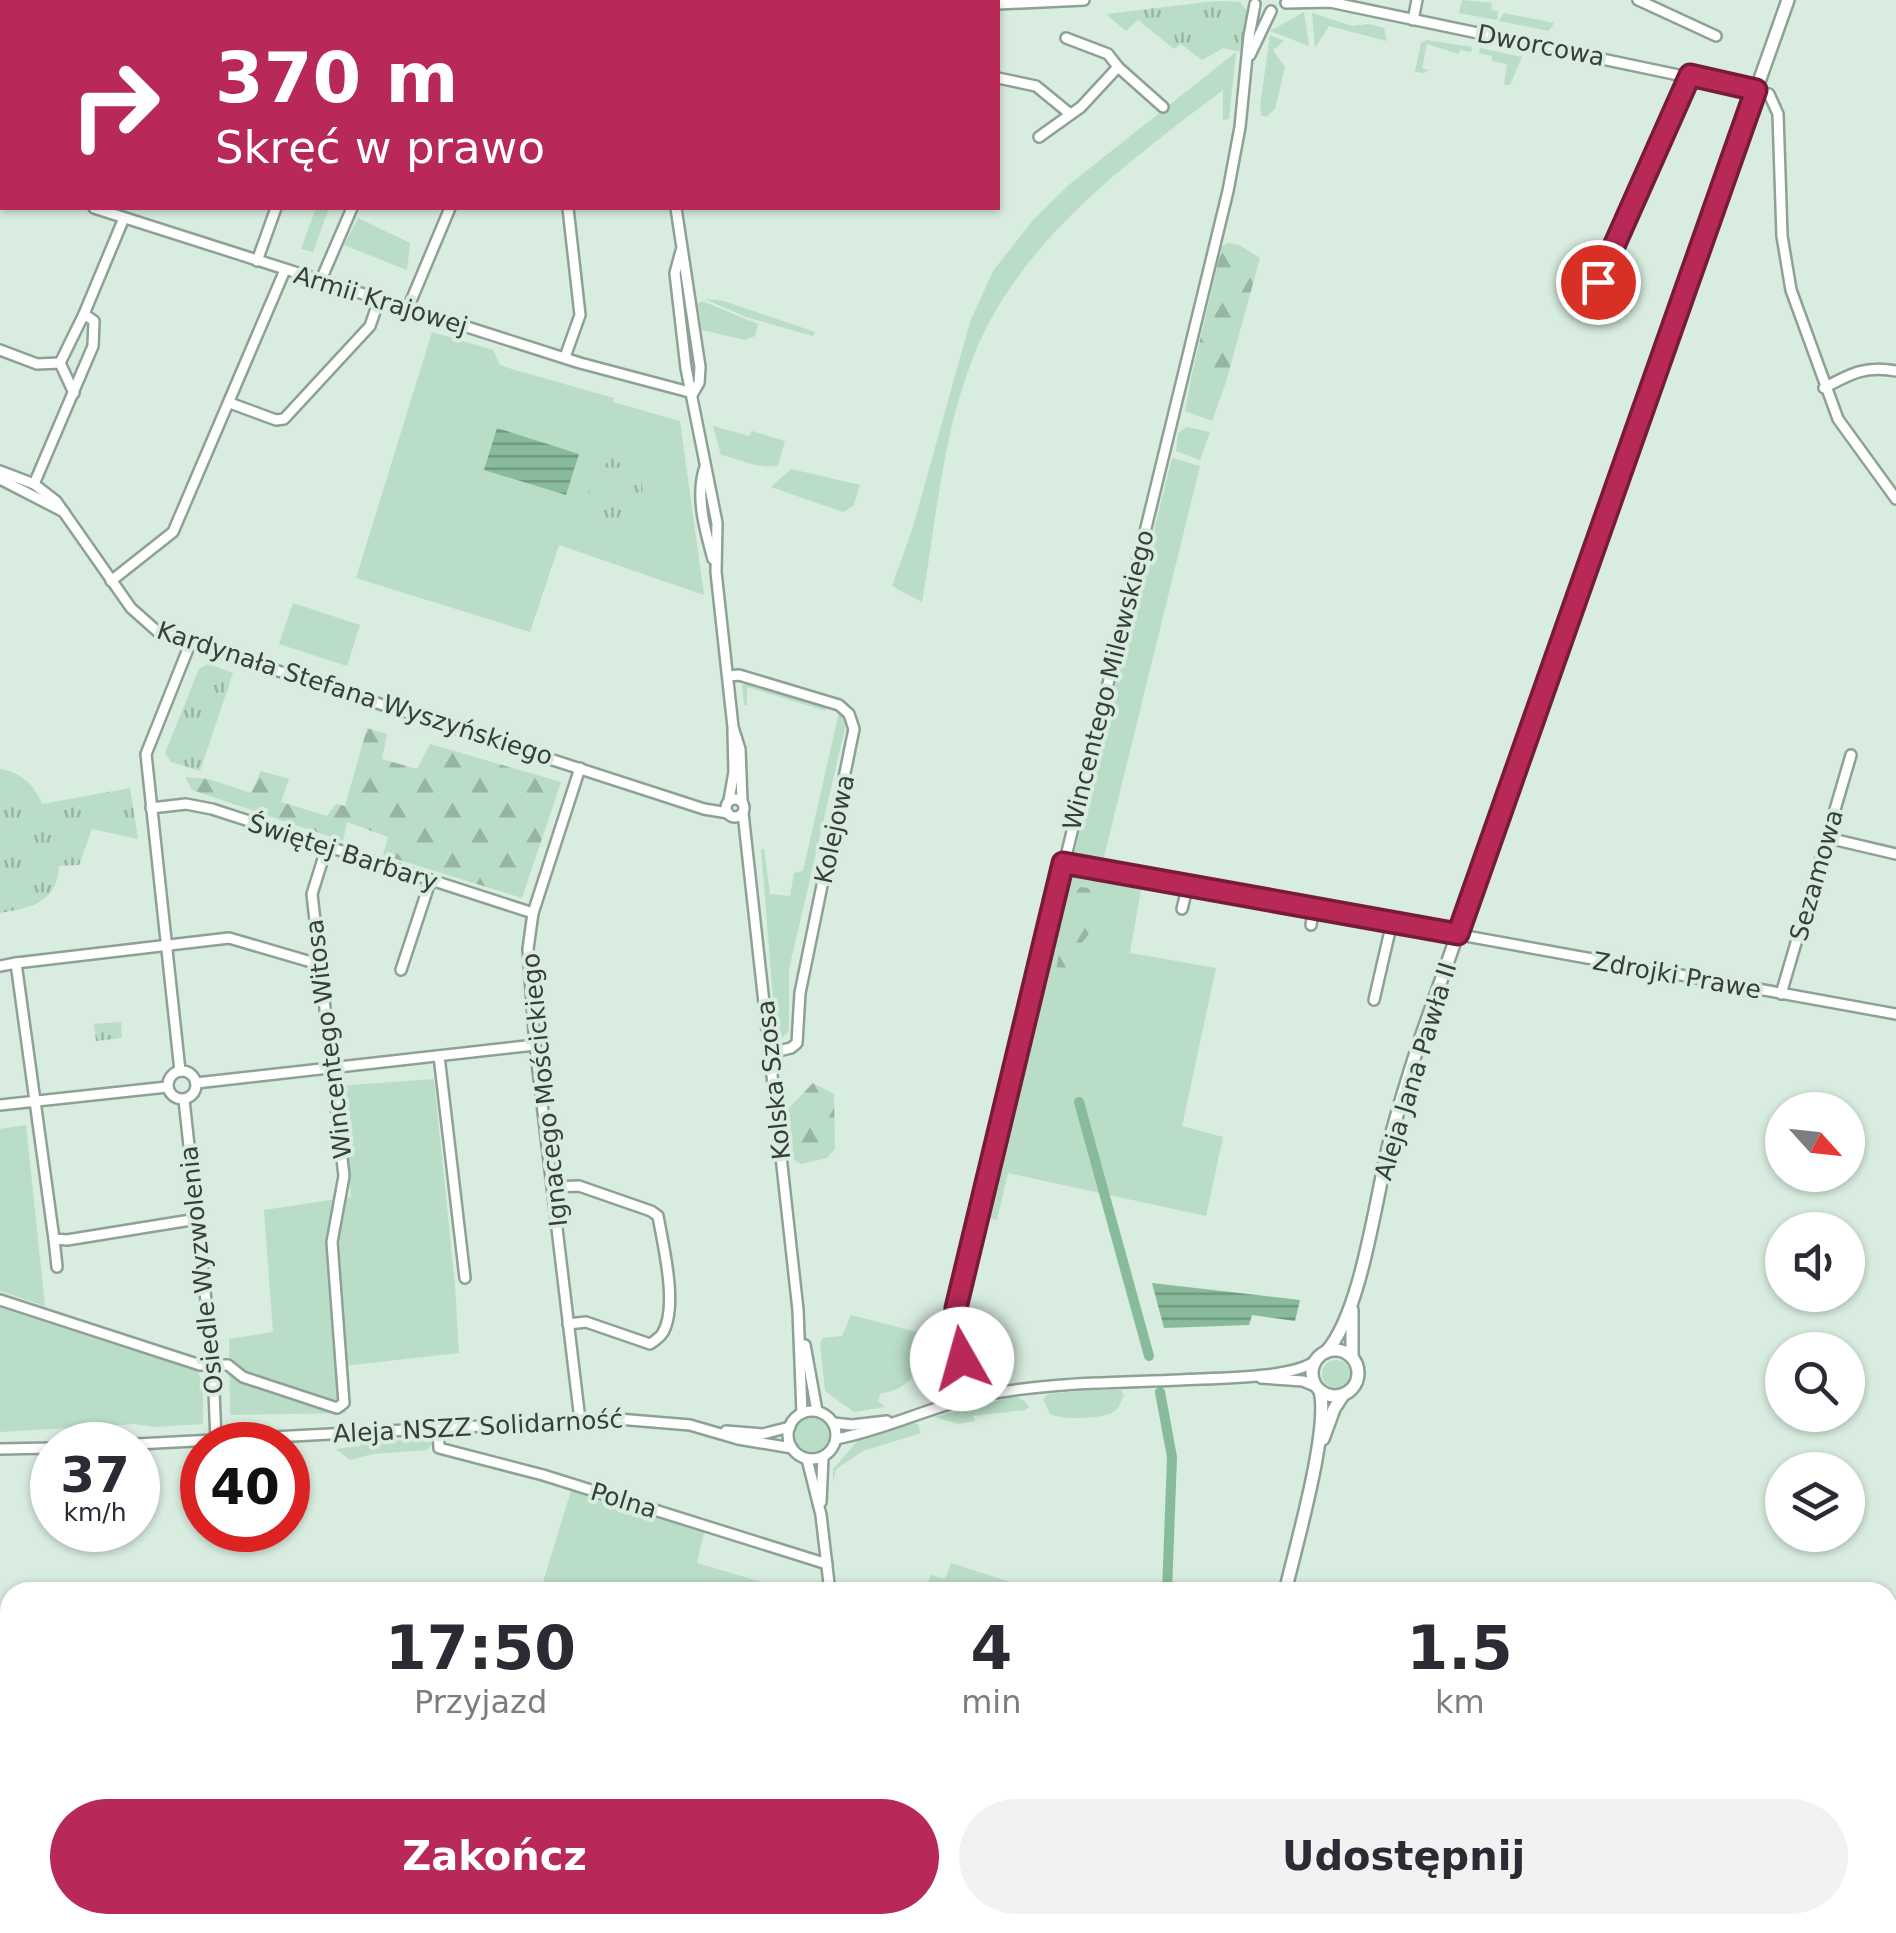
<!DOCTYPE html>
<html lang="pl">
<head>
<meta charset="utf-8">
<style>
	body { margin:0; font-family:"DejaVu Sans",sans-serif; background:#f2f2f3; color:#2b2b33; height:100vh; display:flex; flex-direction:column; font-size:38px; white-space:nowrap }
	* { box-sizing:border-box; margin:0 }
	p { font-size:32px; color:#7c7c81 }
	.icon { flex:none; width:55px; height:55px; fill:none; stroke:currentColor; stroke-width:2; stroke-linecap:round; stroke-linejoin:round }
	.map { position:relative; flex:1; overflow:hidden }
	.panel { position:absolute; left:0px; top:1582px; width:1898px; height:352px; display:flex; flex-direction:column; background:#fff; border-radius:30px 30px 0 0; box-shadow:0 2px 8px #0004 }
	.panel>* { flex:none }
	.top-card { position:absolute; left:0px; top:0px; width:1000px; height:210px; box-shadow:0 2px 8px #0004; background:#b82958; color:#fff; overflow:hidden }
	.needle { width:65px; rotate:117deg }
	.controls { position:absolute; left:1765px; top:1092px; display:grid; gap:20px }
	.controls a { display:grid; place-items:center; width:100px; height:100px; border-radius:50%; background:#fff; box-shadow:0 2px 8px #0004; font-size:50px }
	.speed { position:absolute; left:30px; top:1422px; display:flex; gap:20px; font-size:50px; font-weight:700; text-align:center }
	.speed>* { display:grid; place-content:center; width:130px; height:130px; border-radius:50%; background:#fff; box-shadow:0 2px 8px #0004; line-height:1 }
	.speed small { font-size:25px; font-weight:400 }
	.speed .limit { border:15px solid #d22; background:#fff; color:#111 }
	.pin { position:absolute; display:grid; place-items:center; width:85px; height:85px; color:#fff; margin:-42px; border:5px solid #fff; border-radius:50%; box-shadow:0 2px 10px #0007 }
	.me { position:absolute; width:110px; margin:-55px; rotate:353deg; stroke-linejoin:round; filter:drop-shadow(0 0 8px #0008) }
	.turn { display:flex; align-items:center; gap:35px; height:210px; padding:0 50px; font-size:45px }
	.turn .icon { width:130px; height:130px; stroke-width:2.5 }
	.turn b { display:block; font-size:70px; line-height:85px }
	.eta { display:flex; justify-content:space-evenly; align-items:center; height:170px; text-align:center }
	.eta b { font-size:60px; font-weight:700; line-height:70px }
	.cta { display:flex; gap:20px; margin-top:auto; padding:20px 50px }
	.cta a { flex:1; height:115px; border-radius:60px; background:#b82958; color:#fff; font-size:40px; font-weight:700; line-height:115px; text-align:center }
	.cta a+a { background:#f2f2f3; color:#2b2b33 }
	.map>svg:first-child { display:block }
	.grass { fill:#b9ddc6 }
	.forest { fill:url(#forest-firs) }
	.park { fill:url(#park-tufts) }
	.water { fill:url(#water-rules) }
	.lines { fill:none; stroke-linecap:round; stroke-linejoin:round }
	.canal { stroke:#88bb9b; stroke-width:10 }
	.minor-casing { stroke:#8ea195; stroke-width:14 }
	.major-casing { stroke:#8ea195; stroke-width:16 }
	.minor { stroke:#fff; stroke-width:9 }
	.major { stroke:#fff; stroke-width:11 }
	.route-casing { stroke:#781b39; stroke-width:25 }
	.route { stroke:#b82958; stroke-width:18 }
	.labels { text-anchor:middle; stroke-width:8; stroke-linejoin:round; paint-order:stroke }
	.street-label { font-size:25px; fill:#373f3a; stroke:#d8ecdf }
</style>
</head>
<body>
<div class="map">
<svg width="1896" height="1933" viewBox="0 0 1896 1933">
	<defs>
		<pattern id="forest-firs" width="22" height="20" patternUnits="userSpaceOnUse" patternTransform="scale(2.5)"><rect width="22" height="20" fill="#b9ddc6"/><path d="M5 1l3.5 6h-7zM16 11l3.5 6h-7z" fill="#97b5a2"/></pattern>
		<pattern id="park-tufts" width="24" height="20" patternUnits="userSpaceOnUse" patternTransform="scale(2.5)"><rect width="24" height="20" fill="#b9ddc6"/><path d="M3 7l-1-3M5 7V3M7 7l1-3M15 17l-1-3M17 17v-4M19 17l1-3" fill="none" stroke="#97b5a2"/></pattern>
		<pattern id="water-rules" width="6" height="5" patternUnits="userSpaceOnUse" patternTransform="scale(2.5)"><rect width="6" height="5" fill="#88bb9b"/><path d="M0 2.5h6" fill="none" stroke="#70997f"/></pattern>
	</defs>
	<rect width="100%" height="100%" fill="#d8ecdf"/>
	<g class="grass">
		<path d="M1462 0 1492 3 1491 10 1498 11 1497 20 1459 13Z"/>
		<path d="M1304 12 1309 46 1270 31Z"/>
		<path d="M1312 13 1352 26 1369 24 1384 28 1387 41 1329 26 1315 48Z"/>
		<path d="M1504 13 1554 23 1549 31 1499 21Z"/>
		<path d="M1270 35 1284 41 1273 50 1285 67 1275 109 1266 117 1261 115 1260 107Z"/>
		<path d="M1427 40 1472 47 1471 52 1460 50 1459 54 1427 44 1422 68 1429 70 1424 73 1415 72 1421 43Z"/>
		<path d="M1480 48 1522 57 1510 85H1504L1507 64 1492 61V56L1479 53Z"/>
		<path d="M1236 52 1229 119 1223 120V90C1127 163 1021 239 974 355 943 431 936 521 922 602L892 586 913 527 970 322 993 271 1034 219 1070 184Z"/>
		<path d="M316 208H329L313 252 301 249Z"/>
		<path d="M358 218 410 243 407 270 344 245Z"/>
		<path d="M705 299 724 301 815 332 813 336 746 317Z"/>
		<path d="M702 301 758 324 755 336 745 340 702 330 698 304Z"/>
		<path d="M432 332 493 350 500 365 521 372 520 375 522 372 614 398 613 402 680 421 704 595 559 545 530 632 356 578Z"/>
		<path d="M1192 374 1226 382 1212 421 1185 411Z"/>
		<path d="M713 426 749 436 752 431 785 441 778 465C761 471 738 458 721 455Z"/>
		<path d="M1187 427 1210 432 1200 460 1176 451 1178 433Z"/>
		<path d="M1172 458 1200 466 1102 865 1077 859 1075 851Z"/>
		<path d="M791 469 860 485 853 506 843 512 771 487Z"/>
		<path d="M293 603 360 625 347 666 279 644Z"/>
		<path d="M747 683 825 706 826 711 747 687V706L744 705 742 685Z"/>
		<path d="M839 712 846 724 789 969V1031L782 1038 776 1034 761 849H764L770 894 790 896 794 873 803 871Z"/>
		<path d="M1073 875 1141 889 1130 953 1216 968 1182 1126 1223 1137 1206 1216 1008 1173 997 1220 985 1217 1066 885Z"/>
		<path d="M434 1079 455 1285 459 1353 334 1367 346 1413 230 1415 229 1339 273 1332 264 1210 351 1197 339 1086Z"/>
		<path d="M26 1125 45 1306 0 1291V1129Z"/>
		<path d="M0 1305 198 1371 203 1385V1424L154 1427 135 1424 0 1432Z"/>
		<path d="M851 1315 936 1337C926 1361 910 1392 881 1393L878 1401 885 1407 854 1412 825 1391 820 1344 823 1338 842 1336Z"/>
		<circle cx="1336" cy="1374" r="14"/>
		<path d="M1092 1390H1121L1124 1395C1121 1400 1120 1406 1116 1410 1106 1420 1062 1420 1050 1414L1043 1399 1048 1394Z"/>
		<path d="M1015 1396 1025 1401 1029 1407 1025 1410 973 1416 975 1421 958 1424 935 1417Z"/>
		<circle cx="812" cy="1435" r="17"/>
		<path d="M913 1423 918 1424 921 1433 863 1451 836 1469 833 1483V1469L860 1438Z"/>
		<path d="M430 1439 433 1443 427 1450 372 1454 350 1460 336 1449 360 1446V1442Z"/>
		<path d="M571 1491 704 1532 697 1563 796 1592H540Z"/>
		<path d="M951 1563 1041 1592H924L931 1575 945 1579Z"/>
		<path d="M446 1925H512L510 1933H444Z"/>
		<path d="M885 1925H1047L1041 1933H886Z"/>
	</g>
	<g class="forest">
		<path d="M1228 243 1239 245 1260 258 1226 382 1192 374 1222 246Z"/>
		<path d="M367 728 387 734 382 759 417 769 430 744 561 782 522 898 383 855 388 837 347 822 343 841 192 790 185 777 208 779 251 793 261 771 289 779 281 802 327 816 336 804 345 806Z"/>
		<path d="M1080 887 1088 888C1110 915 1090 932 1073 954L1079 969 1071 985 1056 990C1055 974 1057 961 1061 946 1066 928 1076 917 1072 896Z"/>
		<path d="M813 1083 834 1094 835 1149 827 1158 801 1164 794 1160 788 1109Z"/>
	</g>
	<g class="park">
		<path d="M1216 1 1240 2 1249 13 1241 52 1223 48 1202 60 1181 44 1174 49 1138 20 1126 31 1106 14Z"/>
		<path d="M610 457 621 464 612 481 632 478 642 483 644 521 604 525 603 508 598 506 591 513 580 505Z"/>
		<path d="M208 664 233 673 200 771 171 762 165 753 199 669Z"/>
		<path d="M0 769C22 773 34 784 42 804L130 788 138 839 92 829 79 865 59 866C57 903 31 908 0 913Z"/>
		<path d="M121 1022 122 1038 96 1041 94 1024Z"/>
	</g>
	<g class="water">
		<path d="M497 428 579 454 566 495 484 470Z"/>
		<path d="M1152 1283 1300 1300 1295 1321 1252 1315 1249 1325 1164 1328Z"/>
	</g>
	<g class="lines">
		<g class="canal">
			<path d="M1079 1102 1149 1356"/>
			<path d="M1160 1392 1172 1457 1167 1592"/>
			<path d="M1219 1926 1220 1933"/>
		</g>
		<g class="minor-casing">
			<g id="minor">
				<path d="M619 0 623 2"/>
				<path d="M651 0H664"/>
				<path d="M1638 0 1716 36"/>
				<path d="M146 2 148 0"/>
				<path d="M357 2 362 0"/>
				<path d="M430 2V0"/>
				<path d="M677 2H686"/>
				<path d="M795 2V0"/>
				<path d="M1286 3 1330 2 1769 94 1778 114 1782 236 1791 290 1838 419 1896 499"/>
				<path d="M998 4 1084 0"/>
				<path d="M1413 20 1417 0"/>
				<path d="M1066 38 1108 54 1118 67"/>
				<path d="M1250 55 1271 11"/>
				<path d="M998 78 1036 86 1069 113"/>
				<path d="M1039 137 1081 107 1118 67 1163 107"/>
				<path d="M0 174 2 175"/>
				<path d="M94 208 580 363 693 393"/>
				<path d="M676 208 700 367 699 383 693 393"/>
				<path d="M681 251 675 273 686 368 717 523 716 572 733 727 740 749 742 802"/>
				<path d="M257 261 276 208"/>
				<path d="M320 282 352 208"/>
				<path d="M408 308 450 208"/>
				<path d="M1584 314 1690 75"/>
				<path d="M0 350 37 364 60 363"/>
				<path d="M565 357 580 315 568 208"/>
				<path d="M60 363 84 314"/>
				<path d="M60 363 74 393"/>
				<path d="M1824 388C1850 374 1866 365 1896 371"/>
				<path d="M230 403 276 420 284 419 370 326 379 300"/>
				<path d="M705 467C695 496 705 530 713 559"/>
				<path d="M0 471 34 484 56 501 131 608 158 632 704 809 728 813"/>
				<path d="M0 479 64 512"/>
				<path d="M34 484 93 346 94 321 84 314 124 218"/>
				<path d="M111 581 173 532 285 270"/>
				<path d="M728 676 739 675 839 705 849 714 854 729 800 993 797 1043 791 1048 770 1053"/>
				<circle cx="735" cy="808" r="9"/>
				<path d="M729 800 734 772 733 730"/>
				<path d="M151 808 186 804 212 809 533 913"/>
				<path d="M743 813 798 1310 802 1413"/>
				<path d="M1828 838 1896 854"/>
				<path d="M1063 863 1896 1014"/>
				<path d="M1182 909 1188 885"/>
				<path d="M1311 925 1314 908"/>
				<path d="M16 963 229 938 318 964"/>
				<path d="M0 966 16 963 54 1239 67 1240 197 1219"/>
				<path d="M401 970 430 882"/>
				<path d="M1781 994 1851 755"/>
				<path d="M1374 1000 1392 922"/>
				<path d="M439 1056 465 1278"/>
				<circle cx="182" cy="1085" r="14"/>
				<path d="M180 1071 146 754 190 644"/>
				<path d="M196 1083 535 1045"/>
				<path d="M184 1100 213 1365 216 1441"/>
				<path d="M0 1105 167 1087"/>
				<path d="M553 1187 579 1186 651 1211 658 1216C663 1245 679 1308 662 1334 662 1335 651 1344 650 1344L586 1322 568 1324"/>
				<path d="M54 1239 57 1267"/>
				<path d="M0 1300 200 1365H228L243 1377 337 1408 344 1403 332 1242 344 1176 312 894 327 846"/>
				<path d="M805 1345 817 1411"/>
				<path d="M1261 1378 1303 1381 1315 1386"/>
				<path d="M974 1397 955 1329 956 1308 1228 191 1240 127 1249 36 1255 4"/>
				<path d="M948 1403 959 1385 962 1362"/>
				<circle cx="812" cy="1435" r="24"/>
				<path d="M580 1420 535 1045 528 949 533 913 580 768"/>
				<path d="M833 1423 852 1425 887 1421"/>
				<path d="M438 1427 439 1448 543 1475 827 1564"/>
				<path d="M726 1431 763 1434 790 1427"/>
				<path d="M836 1439C884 1430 927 1408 975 1397 1042 1382 1112 1383 1180 1380 1211 1378 1293 1379 1315 1361"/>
				<path d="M118 1445 618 1419 690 1425 738 1439 792 1448"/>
				<path d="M0 1449 52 1448"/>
				<path d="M807 1459 821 1515 830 1592"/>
				<path d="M821 1502 823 1457"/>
				<path d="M1888 1910 1896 1912"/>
				<path d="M869 1925 870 1933"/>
				<path d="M1474 1933 1493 1925"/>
			</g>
		</g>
		<g class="major-casing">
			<g id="major">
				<path d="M1352 1310V1356"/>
				<circle cx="1335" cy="1373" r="23"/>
				<path d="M1326 1352C1361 1314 1376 1197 1389 1144 1398 1109 1409 1074 1420 1040L1788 0"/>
				<path d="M1323 1439 1334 1409 1343 1395"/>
				<path d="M1285 1592C1295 1549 1330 1429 1320 1391"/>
				<path d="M1206 1933 1208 1925"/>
			</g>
		</g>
		<use href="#minor" class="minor"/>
		<use href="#major" class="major"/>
	</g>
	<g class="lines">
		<g class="route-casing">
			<path id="route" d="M962 1359 955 1329 956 1308 1063 863 1458 934 1756 90 1690 75 1598 282"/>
		</g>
		<use href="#route" class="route"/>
	</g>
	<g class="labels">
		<g class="street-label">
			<text transform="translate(1541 45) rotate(11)" y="9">Dworcowa</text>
			<text transform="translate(381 300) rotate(17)" y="9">Armii Krajowej</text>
			<text transform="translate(1108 680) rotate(-76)" y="9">Wincentego Milewskiego</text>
			<text transform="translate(355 693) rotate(18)" y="9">Kardynała Stefana Wyszyńskiego</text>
			<text transform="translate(834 829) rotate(-78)" y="9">Kolejowa</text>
			<text transform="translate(343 852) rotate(18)" y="9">Świętej Barbary</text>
			<text transform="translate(1816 875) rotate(-74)" y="9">Sezamowa</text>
			<text transform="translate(1677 975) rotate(10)" y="9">Zdrojki Prawe</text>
			<text transform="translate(328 1039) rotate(-97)" y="9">Wincentego Witosa</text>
			<text transform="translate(1415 1071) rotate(-73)" y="9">Aleja Jana Pawła II</text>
			<text transform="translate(773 1080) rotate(-96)" y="9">Kolska Szosa</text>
			<text transform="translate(544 1090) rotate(-96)" y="9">Ignacego Mościckiego</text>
			<text transform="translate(201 1270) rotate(-96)" y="9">Osiedle Wyzwolenia</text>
			<text transform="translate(478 1426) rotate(-3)" y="9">Aleja NSZZ Solidarność</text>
			<text transform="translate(624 1500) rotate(17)" y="9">Polna</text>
		</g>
	</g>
</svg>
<div class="controls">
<a><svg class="needle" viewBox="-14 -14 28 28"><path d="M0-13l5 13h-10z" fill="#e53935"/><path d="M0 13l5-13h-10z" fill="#7c7c81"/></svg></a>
<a><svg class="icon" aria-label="sound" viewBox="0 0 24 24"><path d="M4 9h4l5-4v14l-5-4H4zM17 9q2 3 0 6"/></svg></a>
<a><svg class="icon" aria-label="search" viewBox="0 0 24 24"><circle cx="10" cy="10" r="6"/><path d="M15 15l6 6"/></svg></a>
<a><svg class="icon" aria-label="layers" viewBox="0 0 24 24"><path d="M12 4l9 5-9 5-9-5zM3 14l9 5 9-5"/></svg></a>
</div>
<div class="speed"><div>37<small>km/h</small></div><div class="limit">40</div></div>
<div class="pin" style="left:1598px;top:282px;background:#d93025"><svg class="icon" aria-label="arrive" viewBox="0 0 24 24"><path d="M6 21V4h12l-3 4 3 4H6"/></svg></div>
<svg class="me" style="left:962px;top:1359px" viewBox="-20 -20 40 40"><circle r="19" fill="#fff"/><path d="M0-13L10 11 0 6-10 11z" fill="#b82958"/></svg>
<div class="top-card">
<div class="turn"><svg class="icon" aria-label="right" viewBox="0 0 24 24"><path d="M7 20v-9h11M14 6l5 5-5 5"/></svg><div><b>370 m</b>Skręć w prawo</div></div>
</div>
<section class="panel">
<div class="eta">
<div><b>17:50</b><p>Przyjazd</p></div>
<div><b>4</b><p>min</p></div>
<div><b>1.5</b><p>km</p></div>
</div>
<div class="cta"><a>Zakończ</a><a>Udostępnij</a></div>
</section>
</div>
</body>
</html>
